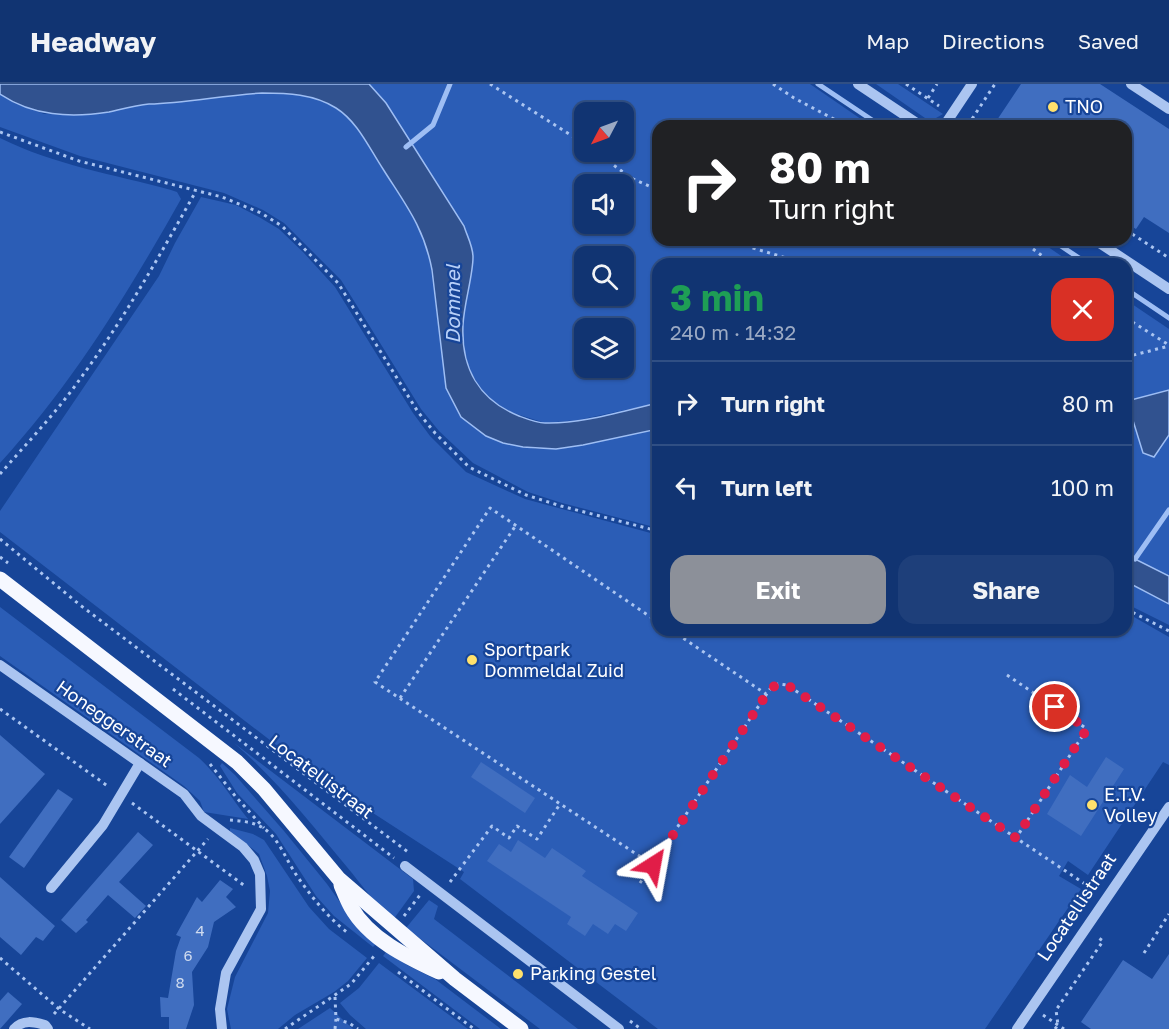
<!DOCTYPE html>
<html lang="en">
<head>
<meta charset="utf-8">
<style>
	body { margin:0; font-family:"Golos Text",sans-serif; background:#1e3f7a; color:#f1f3f6; height:100vh; display:flex; flex-direction:column; font-size:22px; white-space:nowrap }
	* { box-sizing:border-box; margin:0 }
	p { font-size:20px; color:#9caac4 }
	.icon { flex:none; width:33px; height:33px; fill:none; stroke:currentColor; stroke-width:2; stroke-linecap:round; stroke-linejoin:round }
	.map { position:relative; flex:1; overflow:hidden }
	.sheet { position:absolute; left:652px; top:174px; width:480px; height:378px; display:flex; flex-direction:column; background:#113472; border-radius:18px; box-shadow:0 2px 4px #0004,0 0 0 2px #304f84 }
	.sheet>* { flex:none }
	.top-card { position:absolute; left:652px; top:36px; width:480px; height:126px; border-radius:18px; box-shadow:0 2px 4px #0004,0 0 0 2px #304f84; background:#202124; color:#fff; overflow:hidden }
	.needle { width:39px; rotate:229deg }
	.controls { position:absolute; left:574px; top:18px; display:grid; gap:12px }
	.controls a { display:grid; place-items:center; width:60px; height:60px; border-radius:12px; background:#113472; box-shadow:0 2px 4px #0004,0 0 0 2px #304f84; font-size:30px }
	.pin { position:absolute; display:grid; place-items:center; width:51px; height:51px; color:#fff; margin:-26px; border:3px solid #fff; border-radius:50%; box-shadow:0 2px 6px #0007 }
	.me { position:absolute; width:66px; margin:-33px; rotate:34deg; stroke-linejoin:round; filter:drop-shadow(0 0 4px #0008) }
	.turn { display:flex; align-items:center; gap:21px; height:126px; padding:0 18px; font-size:27px }
	.turn .icon { width:78px; height:78px; stroke-width:2.5 }
	.turn b { display:block; font-size:42px; line-height:51px }
	.round { display:grid; place-items:center; flex:none; width:63px; height:63px; border-radius:18px; background:#1e3f7a }
	.headline { display:flex; align-items:center; justify-content:space-between; height:102px; padding:0 18px }
	h1 { font-size:36px; font-weight:700; line-height:45px; color:#1e9e55 }
	.cta { display:flex; gap:12px; margin-top:auto; padding:12px 18px }
	.cta a { flex:1; height:69px; border-radius:18px; background:#8c9099; color:#fff; font-size:24px; font-weight:700; line-height:69px; text-align:center }
	.cta a+a { background:#1e3f7a; color:#f1f3f6 }
	ul { padding:0; list-style:none }
	li { display:flex; align-items:center; gap:18px; height:84px; padding:0 18px; border-top:2px solid #304f84 }
	li div { flex:1 }
	li b { display:block; font-size:22px }
	li em { font-style:normal }
	header { display:flex; align-items:center; gap:36px; box-sizing:border-box; height:84px; padding:0 30px; background:#113472; border-bottom:2px solid #304f84 }
	header strong { font-size:28px }
	nav { display:flex; gap:33px; margin-inline-start:auto; font-size:21px }
	.map>svg:first-child { display:block }
	.green { fill:#2b5db6; fill-rule:evenodd }
	.water { fill:#31528f; stroke:#9ebef4; stroke-width:1.5 }
	.lines { fill:none; stroke-linecap:round; stroke-linejoin:round }
	.stream { stroke:#9ebef4; stroke-width:5 }
	.building { fill:#406ec0 }
	.path { stroke:#abc5f1; stroke-width:3; stroke-dasharray:3 4.5; stroke-linecap:butt }
	.minor { stroke:#abc5f1; stroke-width:10 }
	.major { stroke:#f6f8ff; stroke-width:15 }
	.route { stroke:#e11d48; stroke-width:10; stroke-dasharray:0 18 }
	.poi-dot { fill:#ffe16c; stroke:#174598; stroke-width:2 }
	.labels { text-anchor:middle; stroke-width:4.5; stroke-linejoin:round; paint-order:stroke }
	.number-label { font-size:15px; fill:#cfdbef }
	.poi-label { font-size:18px; fill:#fff; stroke:#174598; text-anchor:start }
	.street-label { font-size:18px; fill:#fff; stroke:#174598 }
	.water-label { font-size:20px; font-style:italic; fill:#b8d0f8; stroke:#174598 }
</style>
</head>
<body>
<header>
<strong>Headway</strong>
<nav><a>Map</a><a>Directions</a><a>Saved</a></nav>
</header>
<div class="map">
<svg width="1169" height="945" viewBox="0 0 1169 945">
	<rect width="100%" height="100%" fill="#174598"/>
	<g class="green">
		<path d="M369 0H810L871 42H658V156H1038L1073 180H658V319L578 336 545 339 504 326 492 319 481 307 469 284 465 268 463 245 464 142 386 19ZM585 28H624V68H585ZM585 100H624V140H585ZM585 172H624V212H585ZM585 244H624V284H585Z"/>
		<path d="M876 0H898L943 30 936 34H925Z"/>
		<path d="M282 9C317 13 335 18 359 46L419 141 429 170 438 240 461 333 487 352 503 359 536 365 583 361 658 345V444L562 419 528 408 473 379 439 347 421 325 341 196 284 139 263 126 224 109 80 72 0 43V10L14 19 44 30 81 31 149 20 249 10Z"/>
		<path d="M0 54C54 81 113 90 171 106L177 108 181 115C128 209 73 299 0 379Z"/>
		<path d="M201 113 236 121 259 133 279 145 303 168 335 203 413 329 430 352 466 388 525 415 658 451V546H1126L1127 529 1169 553V681L1163 678 1088 791 1068 777 1059 792 1081 805 985 945H658L460 795 464 788 319 694 0 448V427L159 192 175 159Z"/>
		<path d="M1126 216 1169 245V306L1127 317 1143 369 1160 366 1169 351V492L1127 471Z"/>
		<path d="M1126 498 1169 520V541L1127 520Z"/>
		<path d="M0 523 199 674C218 691 232 715 248 735L204 728 200 717 184 702 0 572Z"/>
		<path d="M234 659 413 795 414 807 393 836C375 820 362 801 347 783 311 740 277 696 234 659Z"/>
		<path d="M222 679 235 691 284 747 327 800 352 835 377 859 373 863 334 832 316 812 276 750 237 709 220 682Z"/>
		<path d="M230 744 253 750 264 756 309 823 329 845 367 874 348 897 334 908 295 931 278 945H231L227 925 235 893 268 829 270 807 267 792 259 770 230 747Z"/>
		<path d="M429 816 438 822 434 835 578 945H540L406 844Z"/>
		<path d="M387 867 407 881 435 895 501 945H480L383 872Z"/>
		<path d="M379 879 468 945H366L350 931 340 919 359 904Z"/>
		<path d="M330 924 353 945H298Z"/>
	</g>
	<g class="water">
		<path d="M0 0H369L386 19 464 142C467 152 473 162 473 173 473 192 464 219 463 241 461 284 479 316 519 332 527 335 537 339 545 339 583 340 622 327 658 319V345L583 361 556 365 523 363 503 359 486 352 461 333 446 304 432 186C424 143 405 120 383 85 369 64 358 38 336 24 314 10 287 9 262 9 224 11 186 19 149 20 136 21 122 25 109 28 70 34 33 32 0 10Z"/>
		<path d="M1169 306V351L1154 373 1143 369 1127 317Z"/>
		<path d="M1127 471 1169 492V520L1127 498Z"/>
	</g>
	<g class="lines">
		<g class="stream">
			<path d="M818 0 881 42"/>
			<path d="M406 63 433 41 450 0"/>
			<path d="M1052 156 1088 180"/>
			<path d="M1126 205 1169 234"/>
			<path d="M1135 475 1169 426"/>
		</g>
	</g>
	<g class="building">
		<path d="M1021 0H1100L1169 45V149L1144 133 1136 145 1126 139V42H993Z"/>
		<path d="M0 651 45 690 0 740Z"/>
		<path d="M1106 673 1124 685 1081 752 1047 730 1070 691 1087 703Z"/>
		<path d="M481 678 535 714 525 729 471 693Z"/>
		<path d="M58 705 73 715 24 784 9 773Z"/>
		<path d="M138 748 153 761 119 798 146 822 135 834 108 811 86 836 88 838 76 849 61 836Z"/>
		<path d="M518 756 545 774 552 764 586 787 582 792 638 829 626 847 615 840 608 850 593 840 585 852 567 840 571 833 487 777 499 760 511 768Z"/>
		<path d="M0 793 55 842 43 857 36 853 21 871 0 853Z"/>
		<path d="M220 796 233 805 226 813 236 823 214 838 208 863 192 888 194 921 186 945H169V933H161L160 913 168 914 176 867 181 853 176 851 197 813 202 818Z"/>
		<path d="M1169 870V945H1091L1081 938 1123 876 1152 895Z"/>
		<path d="M8 908 22 920 0 945V917Z"/>
	</g>
	<g class="lines">
		<g class="path">
			<path d="M490 0 585 60"/>
			<path d="M773 0 794 14 847 42"/>
			<path d="M906 0 939 22"/>
			<path d="M928 14 937 0"/>
			<path d="M962 37 969 42"/>
			<path d="M968 41 995 0"/>
			<path d="M0 48 79 77 222 113 261 129 282 142 338 199 418 328 435 349 469 383 526 411 561 422 658 447"/>
			<path d="M596 68 631 94 658 106"/>
			<path d="M1126 146 1169 174"/>
			<path d="M740 156 753 164 806 180"/>
			<path d="M1021 156 1053 180"/>
			<path d="M1126 234 1169 261"/>
			<path d="M1126 273 1169 262"/>
			<path d="M0 390C27 359 56 329 80 295 124 235 160 171 196 107"/>
			<path d="M0 455 80 521 408 768"/>
			<path d="M0 473 8 479"/>
			<path d="M1126 525 1169 547"/>
			<path d="M671 546 766 610"/>
			<path d="M1007 591 1087 645 1016 754"/>
			<path d="M173 605 394 774"/>
			<path d="M400 614 516 441"/>
			<path d="M0 625 109 703"/>
			<path d="M210 680 236 713 264 744"/>
			<path d="M132 719 245 802"/>
			<path d="M230 736C242 737 256 738 266 746 279 756 286 775 295 789 310 811 327 833 348 849"/>
			<path d="M653 781 375 598 490 424 658 538"/>
			<path d="M450 798 492 742 509 754 517 742 537 755 560 720"/>
			<path d="M640 799 770 605 778 600 787 601 1094 806"/>
			<path d="M404 832 420 811"/>
			<path d="M1144 869 1169 830"/>
			<path d="M0 874 59 925 90 945"/>
			<path d="M398 888 474 945"/>
			<path d="M335 913 336 935 349 939 358 945"/>
			<path d="M54 930 208 755"/>
			<path d="M1043 931 1064 945"/>
			<path d="M630 937 641 945"/>
			<path d="M285 945 351 900 375 871"/>
			<path d="M335 945 336 935"/>
			<path d="M1055 945 1058 941 1056 926 1103 857 1096 852"/>
		</g>
		<g class="minor">
			<path d="M858 0 921 42"/>
			<path d="M1131 0 1169 25"/>
			<path d="M944 42 972 0"/>
			<path d="M1095 156 1169 205"/>
			<path d="M0 581 184 710 201 732 243 763 254 776 260 790 261 825 226 889 220 925 222 945"/>
			<path d="M405 782 619 945"/>
			<path d="M51 804 103 741 140 679"/>
			<path d="M14 945C23 935 34 938 45 941L48 945"/>
			<path d="M1017 945 1169 723"/>
		</g>
		<g class="major">
			<path d="M0 495 237 678 264 705 339 795 455 895 521 945"/>
			<path d="M341 801C344 808 347 816 351 823 369 855 407 873 439 888"/>
		</g>
	</g>
	<g class="lines">
		<path class="route" d="M653 781 770 605 778 600 787 601 1016 754 1087 645 1055 623"/>
	</g>
	<g class="poi-dot">
		<circle cx="1053" cy="23" r="6"/>
		<circle cx="472" cy="576" r="6"/>
		<circle cx="1092" cy="721" r="6"/>
		<circle cx="518" cy="890" r="6"/>
	</g>
	<g class="labels">
		<g class="number-label">
			<text x="200" y="852">4</text>
			<text x="188" y="877">6</text>
			<text x="180" y="904">8</text>
		</g>
		<g class="poi-label">
			<text x="1065" y="29">TNO</text>
			<text x="484" y="572">Sportpark<tspan x="484" dy="21">Dommeldal Zuid</tspan></text>
			<text x="1104" y="717">E.T.V.<tspan x="1104" dy="21">Volley</tspan></text>
			<text x="530" y="896">Parking Gestel</text>
		</g>
		<g class="street-label">
			<text transform="translate(114 640) rotate(35)" y="6">Honeggerstraat</text>
			<text transform="translate(321 693) rotate(37)" y="6">Locatellistraat</text>
			<text transform="translate(1077 823) rotate(-56)" y="6">Locatellistraat</text>
		</g>
		<g class="water-label">
			<text transform="translate(453 220) rotate(-90)" y="7">Dommel</text>
		</g>
	</g>
</svg>
<div class="controls">
<a><svg class="needle" viewBox="-14 -14 28 28"><path d="M0-13l5 13h-10z" fill="#e53935"/><path d="M0 13l5-13h-10z" fill="#9caac4"/></svg></a>
<a><svg class="icon" aria-label="sound" viewBox="0 0 24 24"><path d="M4 9h4l5-4v14l-5-4H4zM17 9q2 3 0 6"/></svg></a>
<a><svg class="icon" aria-label="search" viewBox="0 0 24 24"><circle cx="10" cy="10" r="6"/><path d="M15 15l6 6"/></svg></a>
<a><svg class="icon" aria-label="layers" viewBox="0 0 24 24"><path d="M12 4l9 5-9 5-9-5zM3 14l9 5 9-5"/></svg></a>
</div>
<div class="pin" style="left:1055px;top:623px;background:#d93025"><svg class="icon" aria-label="arrive" viewBox="0 0 24 24"><path d="M6 21V4h12l-3 4 3 4H6"/></svg></div>
<svg class="me" style="left:653px;top:781px" viewBox="-20 -20 40 40"><path d="M0-17L14 15 0 8-14 15z" fill="#e11d48" stroke="#fff" stroke-width="4"/></svg>
<div class="top-card">
<div class="turn"><svg class="icon" aria-label="right" viewBox="0 0 24 24"><path d="M7 20v-9h11M14 6l5 5-5 5"/></svg><div><b>80 m</b>Turn right</div></div>
</div>
<section class="sheet">
<div class="headline"><div><h1>3 min</h1><p>240 m · 14:32</p></div><a class="round" style="background:#d93025;color:#fff"><svg class="icon" aria-label="close" viewBox="0 0 24 24"><path d="M6 6l12 12M18 6L6 18"/></svg></a></div>
<ul>
<li><svg class="icon" aria-label="right" viewBox="0 0 24 24"><path d="M7 20v-9h11M14 6l5 5-5 5"/></svg><div><b>Turn right</b></div><em>80 m</em></li>
<li><svg class="icon" aria-label="left" viewBox="0 0 24 24"><path d="M17 20v-9H6M10 6l-5 5 5 5"/></svg><div><b>Turn left</b></div><em>100 m</em></li>
</ul>
<div class="cta"><a>Exit</a><a>Share</a></div>
</section>
</div>
</body>
</html>
